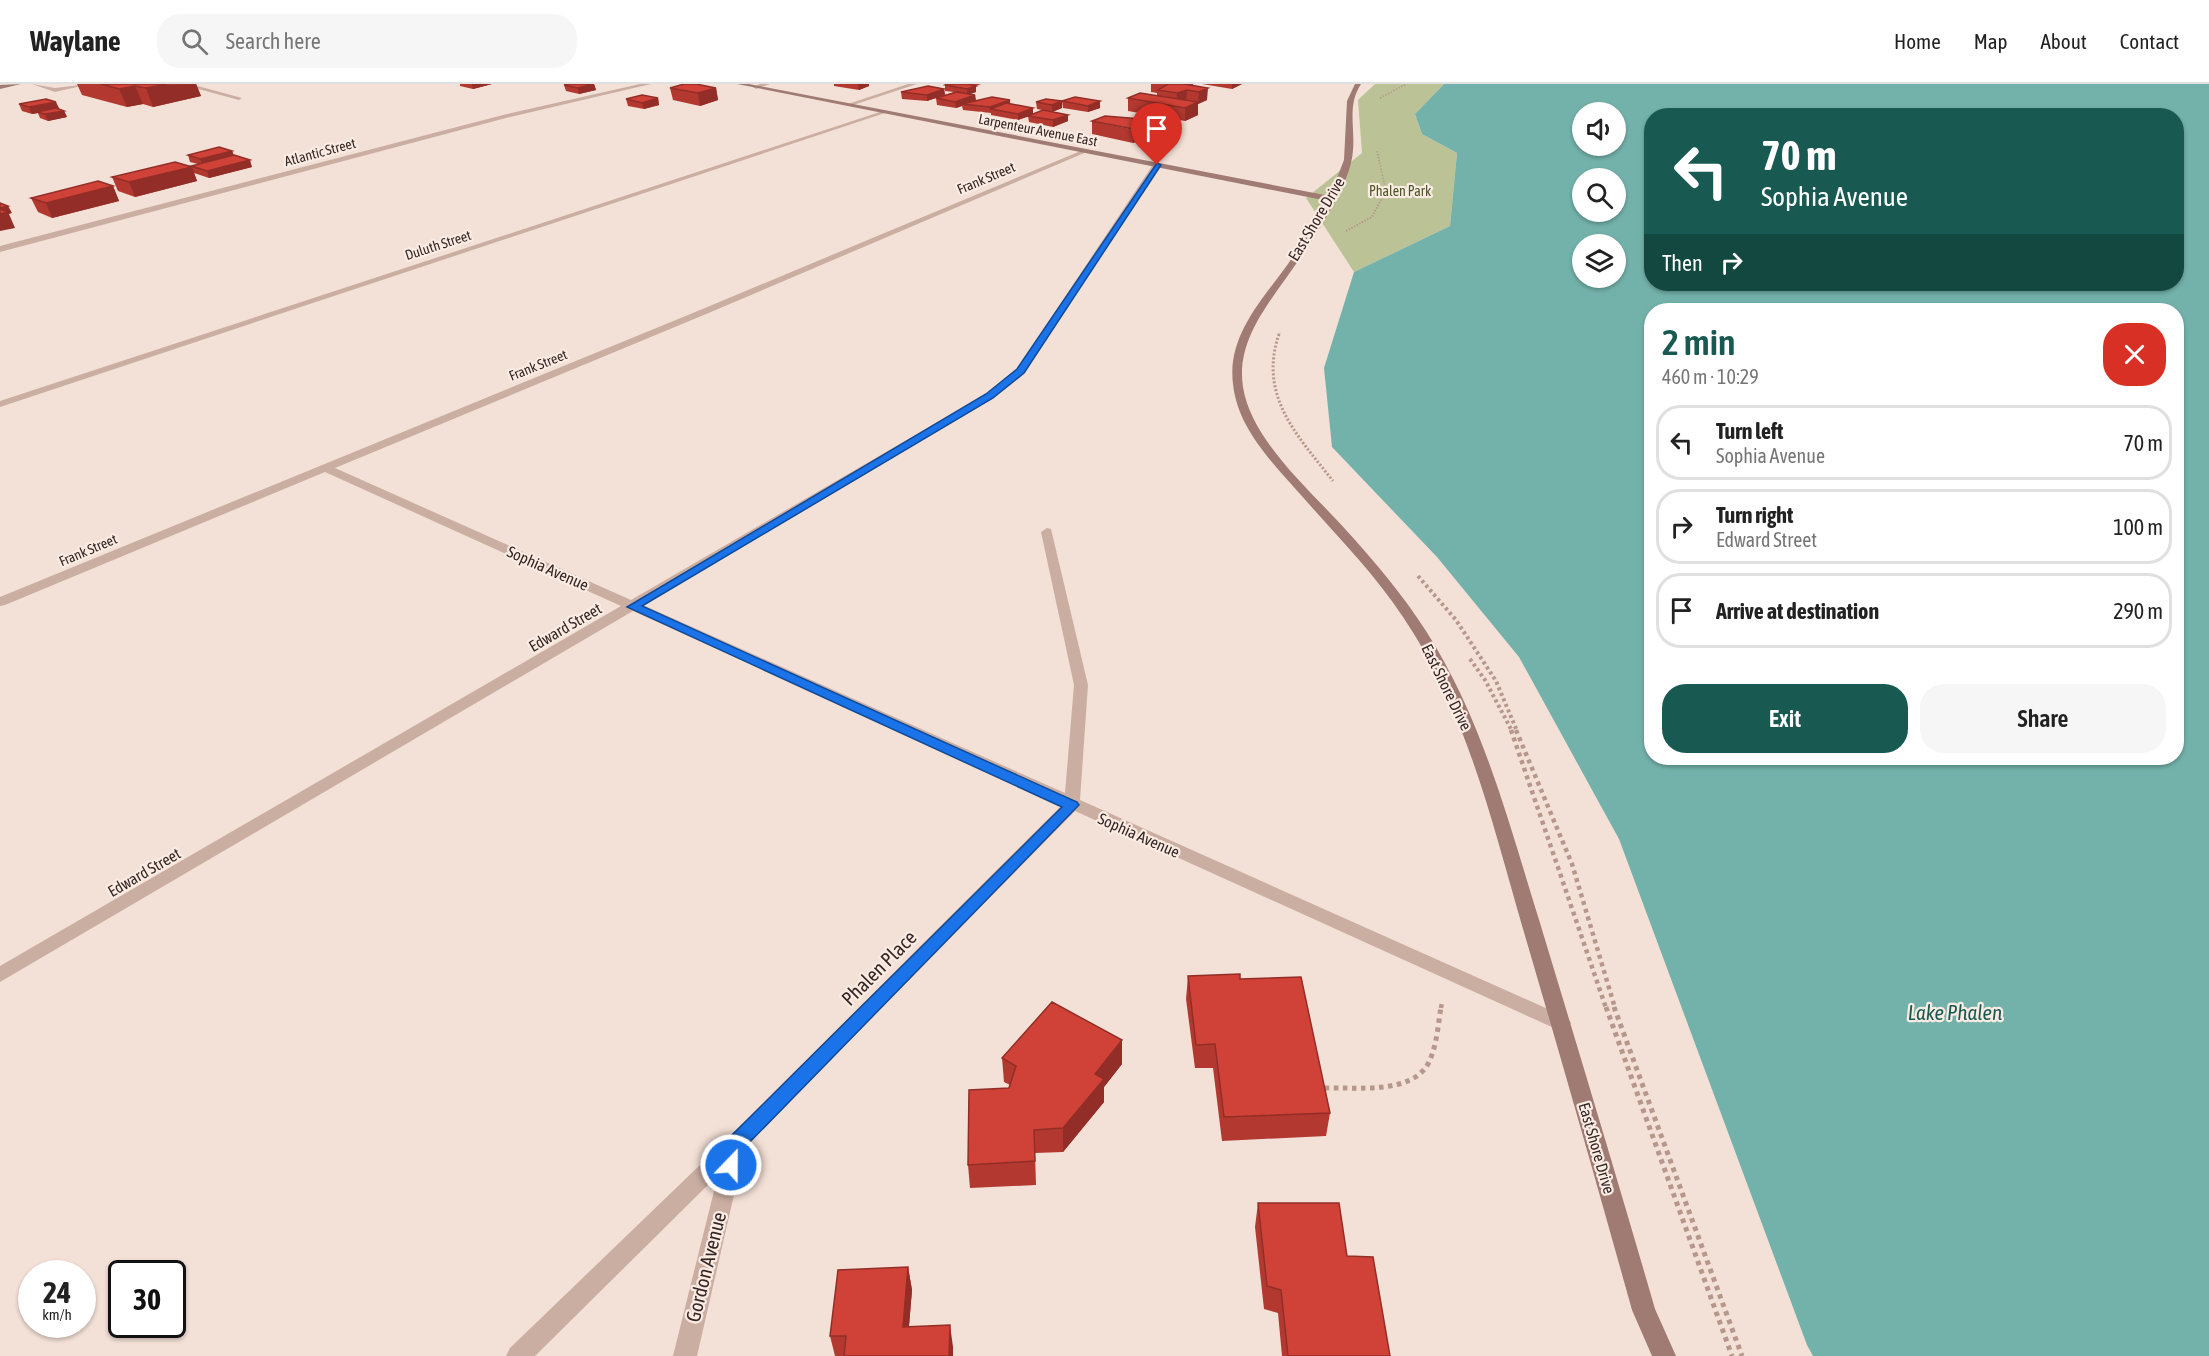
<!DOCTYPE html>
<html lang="en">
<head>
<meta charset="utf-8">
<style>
	body { margin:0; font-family:"Asap Condensed",sans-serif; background:#f6f6f6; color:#222; height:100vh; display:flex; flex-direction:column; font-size:22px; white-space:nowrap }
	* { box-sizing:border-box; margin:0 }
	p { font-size:20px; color:#767676 }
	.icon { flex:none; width:33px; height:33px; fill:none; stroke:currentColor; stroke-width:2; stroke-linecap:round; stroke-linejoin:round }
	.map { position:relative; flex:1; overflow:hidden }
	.drawer { position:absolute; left:1644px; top:219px; width:540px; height:462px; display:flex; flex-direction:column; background:#fff; border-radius:24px; box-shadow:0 2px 4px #0004 }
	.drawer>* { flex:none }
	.hud { position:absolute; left:1644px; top:24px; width:540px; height:183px; border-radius:24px; box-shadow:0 2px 4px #0004; background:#185a52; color:#fff; overflow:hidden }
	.fabs { position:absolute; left:1572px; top:18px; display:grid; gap:12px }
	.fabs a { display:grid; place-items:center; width:54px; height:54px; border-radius:50%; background:#fff; box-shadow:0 2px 4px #0004; font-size:30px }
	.speed { position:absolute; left:18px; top:1176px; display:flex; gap:12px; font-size:30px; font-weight:700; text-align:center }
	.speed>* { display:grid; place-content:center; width:78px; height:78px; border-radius:50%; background:#fff; box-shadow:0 2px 4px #0004; line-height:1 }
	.speed small { font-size:15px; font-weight:400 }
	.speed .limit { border:3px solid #111; border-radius:9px; background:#fff; color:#111 }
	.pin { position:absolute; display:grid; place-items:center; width:51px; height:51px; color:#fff; margin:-62px -26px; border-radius:50% 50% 50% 0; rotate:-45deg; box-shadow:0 0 6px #0007 }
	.pin .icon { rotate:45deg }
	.me { position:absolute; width:66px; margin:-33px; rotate:22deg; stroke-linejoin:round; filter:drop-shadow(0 0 4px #0008) }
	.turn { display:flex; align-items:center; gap:21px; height:126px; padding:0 18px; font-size:27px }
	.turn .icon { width:78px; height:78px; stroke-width:2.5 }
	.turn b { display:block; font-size:42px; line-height:51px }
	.then { display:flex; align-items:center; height:57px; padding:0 18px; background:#0003; gap:12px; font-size:22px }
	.round { display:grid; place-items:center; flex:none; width:63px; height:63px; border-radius:24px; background:#f6f6f6 }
	.headline { display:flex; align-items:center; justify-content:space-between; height:102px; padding:0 18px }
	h1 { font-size:36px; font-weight:600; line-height:45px; color:#185a52 }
	.primary-button { display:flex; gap:12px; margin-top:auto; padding:12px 18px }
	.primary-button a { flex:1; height:69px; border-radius:24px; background:#185a52; color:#fff; font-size:24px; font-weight:600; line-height:69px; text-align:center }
	.primary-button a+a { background:#f6f6f6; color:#222 }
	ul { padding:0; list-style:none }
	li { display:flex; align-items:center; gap:18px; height:75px; margin:0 12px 9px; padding:0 6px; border:3px solid #e0e0e0; border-radius:24px }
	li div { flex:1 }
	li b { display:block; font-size:22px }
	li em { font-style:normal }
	header { display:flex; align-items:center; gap:36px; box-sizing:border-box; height:84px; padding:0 30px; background:#fff; border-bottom:2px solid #e0e0e0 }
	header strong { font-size:28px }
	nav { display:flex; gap:33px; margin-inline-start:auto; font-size:21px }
	.search { width:420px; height:54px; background:#f6f6f6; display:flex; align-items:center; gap:15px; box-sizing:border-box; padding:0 21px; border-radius:24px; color:#767676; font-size:22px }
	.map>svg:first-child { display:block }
	.green { fill:#bbc396 }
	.water { fill:#73b2aa; fill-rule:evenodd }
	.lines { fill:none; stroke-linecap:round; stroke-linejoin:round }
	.path-far5 { stroke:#b7978c; stroke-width:1.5; stroke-dasharray:1.5 1.5; stroke-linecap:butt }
	.path-far4 { stroke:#b7978c; stroke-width:2; stroke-dasharray:1.5 1.5; stroke-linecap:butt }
	.path-far3 { stroke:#b7978c; stroke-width:3; stroke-dasharray:2 2; stroke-linecap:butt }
	.path-far2 { stroke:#b7978c; stroke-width:4; stroke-dasharray:3 3; stroke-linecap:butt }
	.path-far1 { stroke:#b7978c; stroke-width:4.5; stroke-dasharray:4 4; stroke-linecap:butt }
	.path { stroke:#b7978c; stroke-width:5; stroke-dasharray:4.5 4.5; stroke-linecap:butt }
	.lane { fill:#cbaea2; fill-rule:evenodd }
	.street { fill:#cbaea2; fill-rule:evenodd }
	.secondary { fill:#9f7b73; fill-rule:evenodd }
	.wall { fill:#b33930 }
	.shaded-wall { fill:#922e27 }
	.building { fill:#d04238; stroke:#922e27; stroke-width:1.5 }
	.route { fill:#1a73e8; stroke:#114b97; stroke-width:1.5 }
	.labels { text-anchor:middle; stroke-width:4.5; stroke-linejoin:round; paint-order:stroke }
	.far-street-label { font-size:14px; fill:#352725; stroke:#faebe3 }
	.far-park-label { font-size:14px; fill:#4c5527; stroke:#faebe3 }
	.street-label { font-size:16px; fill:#352725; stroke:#faebe3 }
	.near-street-label { font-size:20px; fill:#352725; stroke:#faebe3 }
	.near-water-label { font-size:21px; font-style:italic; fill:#185a52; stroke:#faebe3 }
</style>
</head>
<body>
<header>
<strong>Waylane</strong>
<div class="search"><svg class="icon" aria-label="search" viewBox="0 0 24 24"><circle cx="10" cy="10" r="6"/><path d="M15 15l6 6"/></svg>Search here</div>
<nav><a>Home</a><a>Map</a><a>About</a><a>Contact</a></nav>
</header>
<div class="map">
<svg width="2209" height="1272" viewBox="0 0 2209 1272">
	<rect width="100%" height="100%" fill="#f3e0d6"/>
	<path class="green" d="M1375 0H1444L1415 30 1422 50 1457 69 1450 142 1354 188 1306 114 1362 69 1358 16Z"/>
	<path class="water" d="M1444 0H2209V1272H1813L1807 1261 1619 755 1519 573 1437 473 1332 363 1324 284 1354 188 1450 142 1457 69 1422 50 1415 30ZM1582 28H1616V62H1582ZM1652 32H2176V200H1652ZM1582 94H1616V128H1582ZM1582 160H1616V194H1582ZM1652 226H2176V674H1652Z"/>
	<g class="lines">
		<g class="path-far5">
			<path d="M1380 14 1406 0"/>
			<path d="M1377 67 1386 107 1383 112"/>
		</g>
		<g class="path-far4">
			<path d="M1346 147 1372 133 1384 110"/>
			<path d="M1279 251 1280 248"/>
		</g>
		<path class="path-far3" d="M1279 250C1258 312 1297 351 1333 397"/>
		<g class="path-far2">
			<path d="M1418 492 1456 536 1496 597 1517 647"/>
			<path d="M1470 575 1485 596 1512 647"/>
		</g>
		<g class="path-far1">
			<path d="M1511 646 1606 924"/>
			<path d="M1516 646 1572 780 1615 924"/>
			<path d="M1441 924 1442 918"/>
		</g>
		<g class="path">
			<path d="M1606 923 1732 1272"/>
			<path d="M1614 923 1742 1272"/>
			<path d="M1325 1004C1356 1003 1413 1011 1429 978 1437 961 1438 941 1441 923"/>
		</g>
		<g class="lane">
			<path d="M32 0 55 4 90 0 55 8Z"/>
			<path d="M180 0H190L242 14 239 16Z"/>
			<path d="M760 0H770L756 5 753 3Z"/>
		</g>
		<g class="street">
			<path d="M640 0H651L506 34 0 168V162L503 31Z"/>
			<path d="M908 0H917L850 22 845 21Z"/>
			<path d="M883 27 888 28 0 323V317Z"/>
			<path d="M1083 66 1089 67 711 228 335 384 631 516 986 310 1017 285 1154 79H1160L1025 289 994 314 643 521 1065 709 1074 601 1041 448 1047 444 1051 445 1088 601 1080 716 1568 934 1571 939 1568 944 1561 947 1554 944 1075 727 745 1063 697 1272H673L718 1091 535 1272H506L510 1264 729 1053 1062 721 633 527 0 898V882L621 522 325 388 5 521 0 522V513L705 224Z"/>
		</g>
		<g class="secondary">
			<path d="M21 0 0 5V1Z"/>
			<path d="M737 0H749L1330 112 1344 76 1347 17 1355 0H1361C1347 21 1355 42 1353 66 1352 84 1343 102 1335 118 1322 142 1307 165 1291 187 1267 222 1236 257 1243 303 1251 356 1311 407 1346 446 1375 478 1403 511 1426 547 1483 636 1509 740 1540 839 1579 968 1618 1097 1655 1225L1676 1272H1652L1632 1226C1596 1097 1559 967 1521 838 1491 734 1465 624 1403 533 1376 492 1341 456 1308 419 1278 384 1238 348 1233 300 1227 252 1262 216 1288 180 1302 159 1315 138 1328 117Z"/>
		</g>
	</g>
	<g class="wall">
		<path d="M77 0H196L201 12 153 23 143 20 127 23 82 11Z"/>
		<path d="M460 0H492L473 5 460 2Z"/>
		<path d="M594 0 596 6 579 10 566 7 564 1Z"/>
		<path d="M834 0H869V2L859 6 834 2Z"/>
		<path d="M947 0H981L976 2V8L970 10 975 11 976 17 1010 20 1033 24V30L1068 37 1053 43 1029 38 1028 32 1018 36 991 31V29L963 26 962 22 956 24 937 21 936 14 954 8 945 7V1Z"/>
		<path d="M1151 0H1193V2L1207 16 1198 20V31L1185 37 1128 27V14L1157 12V9L1151 8Z"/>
		<path d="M1202 0H1242L1232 5Z"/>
		<path d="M670 4H716L718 16 700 22 673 16Z"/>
		<path d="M944 5 945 11 927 17 902 15 901 8Z"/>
		<path d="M658 14 659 21 644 25 628 22 626 15Z"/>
		<path d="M1046 15 1062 24 1052 28 1037 25 1036 18Z"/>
		<path d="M1062 17H1100V24L1088 28 1063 24Z"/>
		<path d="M19 20 59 24H58L64 27 67 33 48 37 40 34 38 29 32 30 22 27Z"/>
		<path d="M1092 37 1154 50 1133 59 1092 50Z"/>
		<path d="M232 67 234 72 252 83 209 94 194 89 197 97 135 113 118 107 112 93 191 83 198 80 190 78 188 71Z"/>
		<path d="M113 102 119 117 52 134 38 128 31 114Z"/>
		<path d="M1188 892 1240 895 1330 1029 1326 1052 1222 1057 1213 984H1195L1186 915Z"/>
		<path d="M1002 974 1122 980 1104 1003V1018L1063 1068 1035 1069 1036 1101 970 1104 968 1081 1010 1001 1004 998Z"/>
		<path d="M1258 1119 1347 1172 1390 1272H1282L1278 1229 1264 1225 1255 1143Z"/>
		<path d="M908 1183 912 1206 909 1242 953 1263V1272H835L830 1252Z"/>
	</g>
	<g class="shaded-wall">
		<path d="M133 0H163V1L196 0 201 12 153 23 146 4 135 2 143 20 127 23 119 5 134 2Z"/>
		<path d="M472 0H492L473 5Z"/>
		<path d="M594 0 596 6 579 10 578 4Z"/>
		<path d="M858 0H869V2L859 6Z"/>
		<path d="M1184 0H1193L1192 7 1187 6 1186 18 1176 22 1177 9Z"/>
		<path d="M1232 0H1242L1232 5Z"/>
		<path d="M976 2V8L967 11V5Z"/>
		<path d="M716 4 718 16 700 22 698 9Z"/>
		<path d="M1208 4 1207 16 1198 20 1199 8Z"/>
		<path d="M944 5 945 11 927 17V11Z"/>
		<path d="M975 11 976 17 962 20V22L956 24 955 18Z"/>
		<path d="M658 14 659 21 644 25 642 19Z"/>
		<path d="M1010 16V22L991 25V29L990 23Z"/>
		<path d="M1062 17V24L1052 28V21Z"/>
		<path d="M1100 17V24L1088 28V22Z"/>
		<path d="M56 18 59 24 39 28H37L38 29 32 30 29 23Z"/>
		<path d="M1198 18V31L1185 37V24Z"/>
		<path d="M1033 24V31L1018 36V30Z"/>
		<path d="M64 27 67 33 48 37 45 30Z"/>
		<path d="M1068 31V37L1053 43V36Z"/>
		<path d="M1154 36V50L1133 59V45Z"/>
		<path d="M232 67 235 74 203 82 200 75Z"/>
		<path d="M250 76 252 83 209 94 207 87Z"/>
		<path d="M192 83 197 97 135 113 129 98Z"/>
		<path d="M113 102 119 117 52 134 46 119Z"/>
		<path d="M8 122 12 129 9 130 15 144 0 147V124Z"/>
		<path d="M1122 956V980L1104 1003V1018L1063 1068V1044L1095 990Z"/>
		<path d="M908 1183 912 1206 907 1265 903 1243Z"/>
		<path d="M950 1241 953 1263V1272H949Z"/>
	</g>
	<g class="building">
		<path d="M101 0H167L146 4 135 2 119 5Z"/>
		<path d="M569 0H593L578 4 564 1Z"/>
		<path d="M684 0H696L716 4 698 9 670 4Z"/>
		<path d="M947 0H968L976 2 967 5 945 1Z"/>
		<path d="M1168 0H1184L1208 4 1199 8 1187 6 1177 9 1158 6Z"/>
		<path d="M928 2 944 5 927 11 901 8Z"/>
		<path d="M957 8 975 11 955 18 936 14Z"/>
		<path d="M1140 9 1198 18 1185 24 1128 14Z"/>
		<path d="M642 11 658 14 642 19 626 15Z"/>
		<path d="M992 13 1010 16 990 23 962 20Z"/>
		<path d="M1075 13 1100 17 1088 22 1062 17Z"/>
		<path d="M46 15 56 18 29 23 19 20Z"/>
		<path d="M1046 15 1062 17 1052 21 1036 18Z"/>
		<path d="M1006 19 1033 24 1018 30 991 25Z"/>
		<path d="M56 24 64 27 45 30 37 28Z"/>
		<path d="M1043 26 1068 31 1053 36 1028 32Z"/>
		<path d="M1105 32 1154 36 1133 45 1092 37Z"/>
		<path d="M219 63 232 67 200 75 188 71Z"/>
		<path d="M234 71 250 76 207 87 191 82Z"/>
		<path d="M175 78 192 83 129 98 112 93Z"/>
		<path d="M98 97 113 102 46 119 31 114Z"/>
		<path d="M0 119 8 122 0 124Z"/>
		<path d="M0 125 8 128 0 130Z"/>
		<path d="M1240 890V895L1301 893 1330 1029 1224 1033 1215 960 1196 961 1188 892Z"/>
		<path d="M1052 918 1122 956 1095 990 1104 995 1063 1044 1034 1046 1035 1077 968 1081 969 1006 1009 1004 1016 982 1002 974Z"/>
		<path d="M1258 1119H1339L1347 1172 1373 1173 1390 1272H1288L1281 1206 1267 1202Z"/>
		<path d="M908 1183 903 1243 950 1241 949 1272H844L846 1252H830L838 1186Z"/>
	</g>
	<path class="route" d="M1157 79 1161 81 1024 289 993 314 642 522 1077 718 1079 721 745 1063 738 1087 731 1089 724 1087 721 1081 729 1054 1062 723 627 523 986 310 1017 285Z"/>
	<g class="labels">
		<g class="far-street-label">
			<text transform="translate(1038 46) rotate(11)" y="5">Larpenteur Avenue East</text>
			<text transform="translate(320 68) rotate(-15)" y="5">Atlantic Street</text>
			<text transform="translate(986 94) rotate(-23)" y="5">Frank Street</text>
			<text transform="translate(438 161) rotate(-18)" y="5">Duluth Street</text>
			<text transform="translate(538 281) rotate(-22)" y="5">Frank Street</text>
			<text transform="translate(88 466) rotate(-23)" y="5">Frank Street</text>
		</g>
		<g class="far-park-label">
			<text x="1400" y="112">Phalen Park</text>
		</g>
		<g class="street-label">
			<text transform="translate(1316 135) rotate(-59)" y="6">East Shore Drive</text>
			<text transform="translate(548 484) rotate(24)" y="6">Sophia Avenue</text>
			<text transform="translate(565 543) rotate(-30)" y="6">Edward Street</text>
			<text transform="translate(1447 603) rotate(64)" y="6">East Shore Drive</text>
			<text transform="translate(1139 751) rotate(24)" y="6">Sophia Avenue</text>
			<text transform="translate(144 788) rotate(-30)" y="6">Edward Street</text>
			<text transform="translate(1597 1064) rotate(74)" y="6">East Shore Drive</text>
		</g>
		<g class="near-street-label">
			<text transform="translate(879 884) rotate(-45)" y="7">Phalen Place</text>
			<text transform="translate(706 1183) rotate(-76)" y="7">Gordon Avenue</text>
		</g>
		<g class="near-water-label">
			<text x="1955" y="936">Lake Phalen</text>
		</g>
	</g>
</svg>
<div class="fabs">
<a><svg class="icon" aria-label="sound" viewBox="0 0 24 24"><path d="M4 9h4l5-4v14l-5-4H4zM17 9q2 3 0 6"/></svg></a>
<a><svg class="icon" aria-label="search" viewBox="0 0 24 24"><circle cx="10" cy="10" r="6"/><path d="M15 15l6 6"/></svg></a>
<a><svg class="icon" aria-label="layers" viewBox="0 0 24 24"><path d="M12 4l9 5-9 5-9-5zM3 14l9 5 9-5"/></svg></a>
</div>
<div class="speed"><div>24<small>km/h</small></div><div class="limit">30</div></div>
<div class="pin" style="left:1157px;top:81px;background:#d93025"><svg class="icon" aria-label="arrive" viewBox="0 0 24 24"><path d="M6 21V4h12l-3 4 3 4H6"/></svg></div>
<svg class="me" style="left:731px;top:1081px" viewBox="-20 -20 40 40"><circle r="17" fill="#1a73e8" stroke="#fff" stroke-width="3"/><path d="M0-11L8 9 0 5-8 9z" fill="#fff"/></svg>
<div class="hud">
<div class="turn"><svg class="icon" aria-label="left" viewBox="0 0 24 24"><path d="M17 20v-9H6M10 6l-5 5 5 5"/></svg><div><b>70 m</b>Sophia Avenue</div></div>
<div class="then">Then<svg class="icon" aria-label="right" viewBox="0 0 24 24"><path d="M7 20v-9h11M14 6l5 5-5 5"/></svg></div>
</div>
<section class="drawer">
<div class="headline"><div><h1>2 min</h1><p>460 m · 10:29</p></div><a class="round" style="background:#d93025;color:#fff"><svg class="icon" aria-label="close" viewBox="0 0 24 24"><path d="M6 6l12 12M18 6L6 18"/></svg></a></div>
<ul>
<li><svg class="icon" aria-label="left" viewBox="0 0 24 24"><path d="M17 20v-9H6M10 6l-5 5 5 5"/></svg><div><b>Turn left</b><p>Sophia Avenue</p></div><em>70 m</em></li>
<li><svg class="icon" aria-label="right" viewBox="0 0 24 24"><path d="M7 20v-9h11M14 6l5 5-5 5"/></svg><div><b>Turn right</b><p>Edward Street</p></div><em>100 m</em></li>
<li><svg class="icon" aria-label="arrive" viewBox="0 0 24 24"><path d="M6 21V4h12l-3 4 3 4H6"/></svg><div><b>Arrive at destination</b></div><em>290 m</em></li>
</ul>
<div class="primary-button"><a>Exit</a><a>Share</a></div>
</section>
</div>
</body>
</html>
